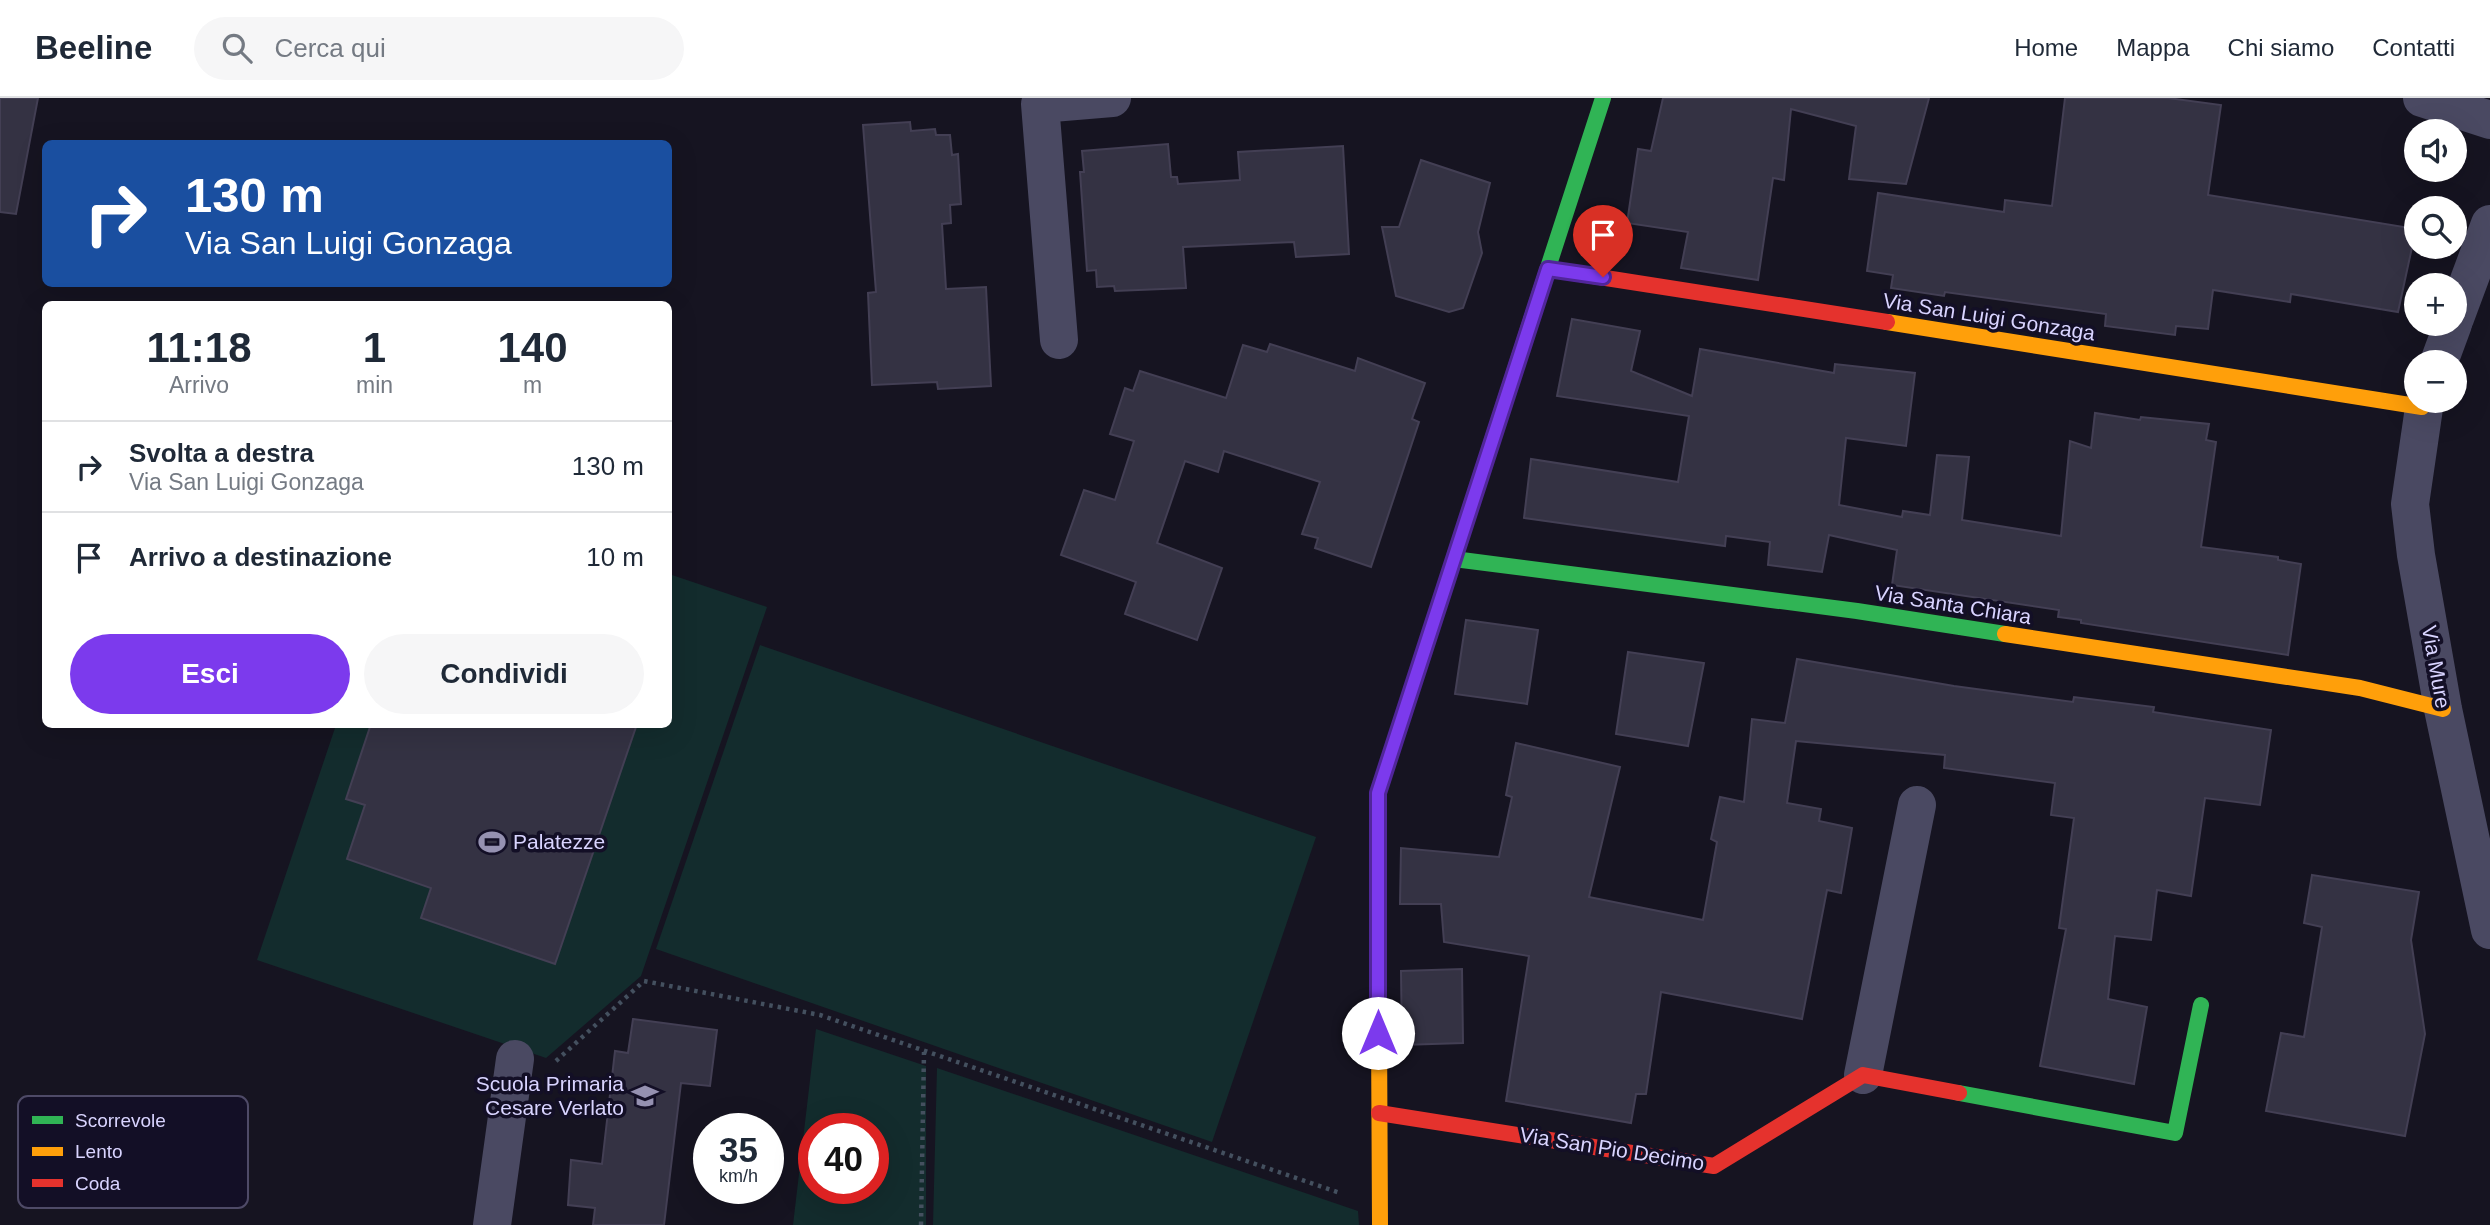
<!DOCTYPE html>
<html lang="it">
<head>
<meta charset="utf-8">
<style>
	body { margin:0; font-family:Arial,sans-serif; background:#f6f6f7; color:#1f2937; height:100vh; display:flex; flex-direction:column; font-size:26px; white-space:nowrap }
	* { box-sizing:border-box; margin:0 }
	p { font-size:23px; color:#747a83 }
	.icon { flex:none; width:38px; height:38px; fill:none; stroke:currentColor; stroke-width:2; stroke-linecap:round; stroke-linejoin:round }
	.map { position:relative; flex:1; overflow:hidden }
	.panel { position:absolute; left:42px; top:203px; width:630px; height:427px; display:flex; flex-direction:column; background:#fff; border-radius:10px; box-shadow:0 7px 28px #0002 }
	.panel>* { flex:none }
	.hud { position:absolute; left:42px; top:42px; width:630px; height:147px; border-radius:10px; box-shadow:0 7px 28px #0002; background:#1a4fa0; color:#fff; overflow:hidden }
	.controls { position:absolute; left:2404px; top:21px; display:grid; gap:14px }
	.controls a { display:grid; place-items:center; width:63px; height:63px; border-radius:50%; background:#fff; box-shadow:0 7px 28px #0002; font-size:35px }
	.speed { position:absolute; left:693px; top:1015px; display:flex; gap:14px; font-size:35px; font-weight:700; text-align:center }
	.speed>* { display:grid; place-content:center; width:91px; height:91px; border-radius:50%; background:#fff; box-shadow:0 7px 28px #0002; line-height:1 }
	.speed small { font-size:18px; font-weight:400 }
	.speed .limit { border:10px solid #d22; background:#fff; color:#111 }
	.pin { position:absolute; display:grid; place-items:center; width:60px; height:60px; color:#fff; margin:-72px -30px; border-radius:50% 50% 50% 0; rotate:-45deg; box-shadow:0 0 7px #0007 }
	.pin .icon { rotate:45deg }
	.me { position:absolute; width:77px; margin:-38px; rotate:0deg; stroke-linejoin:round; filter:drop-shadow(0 0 5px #0008) }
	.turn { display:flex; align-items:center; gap:24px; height:147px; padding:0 28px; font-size:32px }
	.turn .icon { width:91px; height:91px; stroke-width:2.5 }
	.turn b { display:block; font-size:49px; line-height:60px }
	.eta { display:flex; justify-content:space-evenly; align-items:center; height:119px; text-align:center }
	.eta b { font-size:42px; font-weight:700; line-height:49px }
	.cta { display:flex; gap:14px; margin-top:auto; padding:14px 28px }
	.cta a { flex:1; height:80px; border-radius:42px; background:#7c3aed; color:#fff; font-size:28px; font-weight:700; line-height:80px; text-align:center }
	.cta a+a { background:#f6f6f7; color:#1f2937 }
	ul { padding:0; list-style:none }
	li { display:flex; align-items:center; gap:21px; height:91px; padding:0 28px; border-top:2px solid #e0e1e3 }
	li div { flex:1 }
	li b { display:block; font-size:26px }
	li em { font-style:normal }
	header { display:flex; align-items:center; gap:42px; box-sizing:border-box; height:98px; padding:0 35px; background:#fff; border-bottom:2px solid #e0e1e3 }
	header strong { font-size:33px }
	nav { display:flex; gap:38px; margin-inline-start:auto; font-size:24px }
	.search { width:490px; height:63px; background:#f6f6f7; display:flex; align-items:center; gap:18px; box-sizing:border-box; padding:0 24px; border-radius:38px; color:#747a83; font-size:26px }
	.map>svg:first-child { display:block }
	.green { fill:#132c2d; fill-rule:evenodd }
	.building { fill:#343243; stroke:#433f54; stroke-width:2 }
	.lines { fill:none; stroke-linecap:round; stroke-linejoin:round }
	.path { stroke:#44505f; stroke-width:4.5; stroke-dasharray:3.5 5; stroke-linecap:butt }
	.street { stroke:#4a4962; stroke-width:38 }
	.fast { stroke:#30b455; stroke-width:16 }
	.slow { stroke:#ff9f0a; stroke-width:16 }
	.jam { stroke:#e5322d; stroke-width:16 }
	.route-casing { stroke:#51269a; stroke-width:18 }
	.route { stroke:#7c3aed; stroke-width:12 }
	.labels { text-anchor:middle; stroke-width:7; stroke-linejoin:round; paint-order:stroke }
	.street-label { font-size:21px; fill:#d9d4ff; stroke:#130f26 }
	.poi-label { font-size:21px; fill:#d9d4ff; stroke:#130f26; text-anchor:start }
	.key { fill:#130f26; stroke:#4e4a67; stroke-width:2 }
	.key-label { font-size:19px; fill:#d9d4ff }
</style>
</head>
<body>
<header>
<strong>Beeline</strong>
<div class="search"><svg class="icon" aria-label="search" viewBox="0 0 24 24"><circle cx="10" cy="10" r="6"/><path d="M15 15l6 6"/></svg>Cerca qui</div>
<nav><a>Home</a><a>Mappa</a><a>Chi siamo</a><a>Contatti</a></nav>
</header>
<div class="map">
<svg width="2490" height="1127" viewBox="0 0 2490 1127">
	<rect width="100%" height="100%" fill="#161421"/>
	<g class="green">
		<path d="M669 476 767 509 641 878 546 960 257 862 336 627 668 626Z"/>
		<path d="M760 547 1316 739 1212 1044 656 851Z"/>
		<path d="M816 931 926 968V1127H793ZM814 1031H873V1090H814Z"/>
		<path d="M937 970 1358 1113 1359 1127H933Z"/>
	</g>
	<g class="building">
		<path d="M0 0H38L16 116 0 114Z"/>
		<path d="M1663 0H1929L1906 86 1849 81 1856 28 1791 11 1784 82 1773 80 1758 182 1681 170 1688 134 1627 125 1638 51 1651 53Z"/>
		<path d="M2065 0H2168L2221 7 2208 97 2416 131 2398 214 2291 196 2290 204 2213 192 2208 231 2176 228 2175 237 2105 228 2106 216 1945 194 1944 198 1891 190 1893 177 1867 173 1878 95 2004 114 2005 102 2052 108Z"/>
		<path d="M910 24 911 33 935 31 936 37H950L952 57 958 56 961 106 950 107 951 125 942 126 946 191 986 189 991 288 938 291 937 284 872 287 868 195 876 194 863 27Z"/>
		<path d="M1168 46 1171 79H1177L1178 86 1240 82 1238 54 1343 48 1349 156 1296 159 1294 144 1183 149 1186 190 1115 193 1114 188 1097 189 1096 172 1087 173 1080 74H1084L1082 53Z"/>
		<path d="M1421 62 1490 85 1478 134 1482 155 1463 210 1449 214 1396 198 1382 129H1399Z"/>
		<path d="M1572 221 1640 233 1631 273 1692 298 1700 251 1834 275 1835 266 1915 275 1906 348 1846 340 1839 407 1902 419 1903 413 1930 417 1937 357 1969 359 1962 422 2061 438 2070 343 2091 350 2095 315 2140 322 2141 319 2209 326 2206 342 2216 344 2201 449 2278 459V462L2301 466 2288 557 2081 525V522L2058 519 2059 512 1892 487 1897 452 1829 437 1822 474 1768 467 1770 444 1726 438 1725 448 1524 420 1531 361 1678 384 1689 318 1557 298Z"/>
		<path d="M1270 246 1355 273 1358 260 1425 285 1412 321 1419 324 1371 469 1315 450 1318 440 1302 436 1320 384 1224 353 1218 374 1185 363 1157 445 1222 470 1197 542 1125 516 1136 484 1061 457 1084 392 1115 402 1134 343 1110 336 1125 290 1133 293 1140 273 1226 300 1243 247 1267 254Z"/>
		<path d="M1466 522 1538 532 1527 606 1455 596Z"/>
		<path d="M1628 554 1704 565 1688 648 1616 636Z"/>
		<path d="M1797 561 1954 588 2073 604 2074 599 2154 609 2153 614 2271 632 2260 707 2205 700 2191 798 2157 792 2151 842 2115 838 2108 901 2147 909 2134 986 2040 968 2066 831 2059 830 2074 720 2051 717 2055 685 1944 670 1945 657 1796 643 1787 705 1821 711 1819 723 1852 730 1841 795 1827 792 1802 921 1661 894 1646 996H1636L1631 1025 1506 1003 1529 858 1444 844 1441 806H1400L1401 750 1499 759 1512 699 1506 697 1516 645 1620 669 1589 799 1703 822 1717 744 1711 741 1720 699 1744 704 1752 621 1785 625Z"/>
		<path d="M371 626H637L555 866 421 820 431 790 347 761 365 707 346 701Z"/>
		<path d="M2312 777 2419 794 2411 842 2425 936 2405 1038 2266 1013 2281 935 2304 939 2322 829 2304 825Z"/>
		<path d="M1462 871 1463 945 1402 947 1401 873Z"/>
		<path d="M633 921 717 932 710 988 681 985 664 1127H593L595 1110 568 1107 571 1062 602 1066 615 953 628 955Z"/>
	</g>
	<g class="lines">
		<g class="path">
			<path d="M556 963 644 883 820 917 1340 1095"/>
			<path d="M921 1127 924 954"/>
		</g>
		<g class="street">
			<path d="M2422 0 2490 22"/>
			<path d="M2455 220 2490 126"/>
			<path d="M1059 242 1040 6 1112 0"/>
			<path d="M2439 264 2453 226"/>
			<path d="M2425 303 2410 406 2416 457 2443 611 2490 832"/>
			<path d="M1863 977 1917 707"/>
			<path d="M492 1127 515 961"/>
		</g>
		<g class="fast">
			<path d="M1531 222 1603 0"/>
			<path d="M1454 461 1857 513 2005 536"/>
			<path d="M1959 995 2175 1035 2201 907"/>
		</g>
		<g class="slow">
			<path d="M1887 224 2422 309"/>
			<path d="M2005 536 2360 590 2443 611"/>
			<path d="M1378 731 1380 1127"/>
		</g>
		<g class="jam">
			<path d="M1548 171 1887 224"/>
			<path d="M1378 731V695L1531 222"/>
			<path d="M1379 1015 1714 1068 1863 977 1959 995"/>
		</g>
	</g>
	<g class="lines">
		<g class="route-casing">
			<path id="route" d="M1378 935V695L1548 171 1603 179"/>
		</g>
		<use href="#route" class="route"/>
	</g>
	<defs>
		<g id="stadium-bare" transform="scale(2.1)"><path d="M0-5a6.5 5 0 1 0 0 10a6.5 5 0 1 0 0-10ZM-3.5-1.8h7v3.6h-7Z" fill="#9591b1" stroke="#130f26" stroke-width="2.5" paint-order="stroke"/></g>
		<g id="school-bare" transform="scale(2.1)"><path d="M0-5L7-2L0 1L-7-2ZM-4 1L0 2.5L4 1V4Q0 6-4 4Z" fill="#9591b1" stroke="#130f26" stroke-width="2.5" paint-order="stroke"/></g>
	</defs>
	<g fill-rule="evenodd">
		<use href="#stadium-bare" x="492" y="744"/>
		<use href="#school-bare" x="645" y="998"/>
	</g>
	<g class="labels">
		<g class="street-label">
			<text transform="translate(1989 219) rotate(9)" y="7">Via San Luigi Gonzaga</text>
			<text transform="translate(1953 507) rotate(9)" y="7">Via Santa Chiara</text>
			<text transform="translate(2436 569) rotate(80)" y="7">Via Mure</text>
			<text transform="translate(1612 1051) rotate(9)" y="7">Via San Pio Decimo</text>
		</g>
		<g class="poi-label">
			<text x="513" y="751">Palatezze</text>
			<text x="624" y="993" text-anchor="end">Scuola Primaria<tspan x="624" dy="24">Cesare Verlato</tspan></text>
		</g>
	</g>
	<rect x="18" y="998" width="230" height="112" rx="10" class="key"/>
	<rect x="32" y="1018" width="31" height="8" fill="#30b455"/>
	<rect x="32" y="1049" width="31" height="9" fill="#ff9f0a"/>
	<rect x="32" y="1081" width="31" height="8" fill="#e5322d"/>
	<g class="key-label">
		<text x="75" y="1029">Scorrevole</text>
		<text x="75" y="1060">Lento</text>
		<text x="75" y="1092">Coda</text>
	</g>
</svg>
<div class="controls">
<a><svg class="icon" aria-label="sound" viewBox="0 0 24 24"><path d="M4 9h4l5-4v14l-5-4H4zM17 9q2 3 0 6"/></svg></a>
<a><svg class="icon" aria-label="search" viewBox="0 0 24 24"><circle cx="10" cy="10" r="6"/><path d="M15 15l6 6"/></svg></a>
<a>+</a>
<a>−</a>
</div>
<div class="speed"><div>35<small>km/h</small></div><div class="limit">40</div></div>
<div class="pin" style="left:1603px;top:179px;background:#d93025"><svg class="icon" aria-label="arrive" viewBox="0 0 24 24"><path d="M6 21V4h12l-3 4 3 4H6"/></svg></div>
<svg class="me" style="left:1378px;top:935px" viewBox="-20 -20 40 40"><circle r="19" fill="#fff"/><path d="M0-13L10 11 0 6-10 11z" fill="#7c3aed"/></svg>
<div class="hud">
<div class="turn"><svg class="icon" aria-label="right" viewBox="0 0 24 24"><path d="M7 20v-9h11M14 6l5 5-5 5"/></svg><div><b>130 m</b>Via San Luigi Gonzaga</div></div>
</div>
<section class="panel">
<div class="eta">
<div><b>11:18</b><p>Arrivo</p></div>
<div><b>1</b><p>min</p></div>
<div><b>140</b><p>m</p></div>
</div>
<ul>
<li><svg class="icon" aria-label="right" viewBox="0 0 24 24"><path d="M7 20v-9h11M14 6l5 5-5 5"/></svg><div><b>Svolta a destra</b><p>Via San Luigi Gonzaga</p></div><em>130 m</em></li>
<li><svg class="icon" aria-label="arrive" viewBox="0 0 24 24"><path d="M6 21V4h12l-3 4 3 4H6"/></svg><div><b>Arrivo a destinazione</b></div><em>10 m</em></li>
</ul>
<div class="cta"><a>Esci</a><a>Condividi</a></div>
</section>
</div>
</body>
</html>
